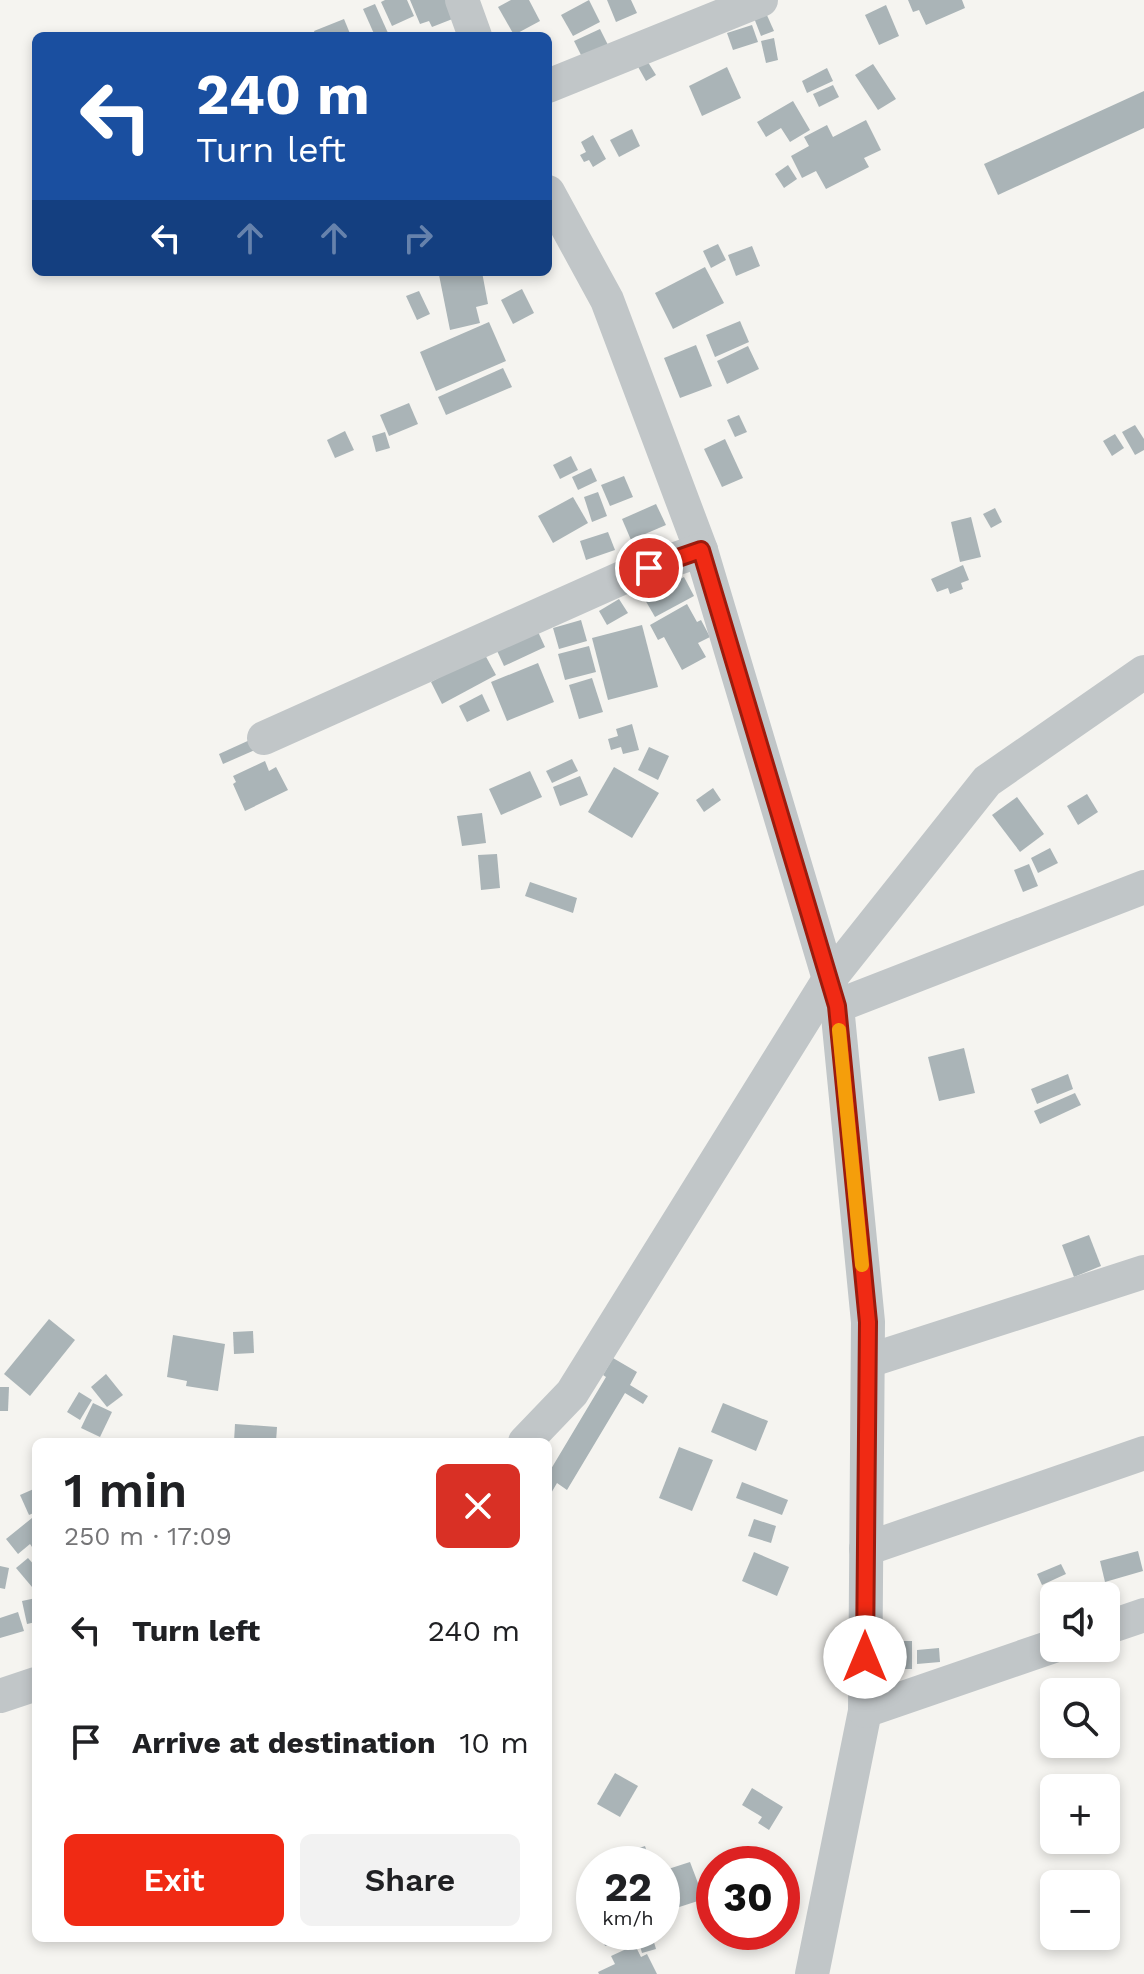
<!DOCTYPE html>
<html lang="en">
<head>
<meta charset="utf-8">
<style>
	body { margin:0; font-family:"Work Sans",sans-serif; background:#f2f2f2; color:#202124; height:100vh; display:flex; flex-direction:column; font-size:30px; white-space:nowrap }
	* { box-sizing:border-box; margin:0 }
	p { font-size:26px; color:#757577 }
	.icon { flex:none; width:44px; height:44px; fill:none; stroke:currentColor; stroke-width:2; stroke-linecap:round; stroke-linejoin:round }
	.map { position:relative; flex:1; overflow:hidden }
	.side { position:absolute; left:32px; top:1438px; width:520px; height:504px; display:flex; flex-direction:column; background:#fff; border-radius:12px; box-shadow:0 4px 12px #0003 }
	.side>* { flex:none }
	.banner { position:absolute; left:32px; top:32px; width:520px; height:244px; border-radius:12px; box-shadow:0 4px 12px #0003; background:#1a4fa0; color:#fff; overflow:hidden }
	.controls { position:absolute; left:1040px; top:1582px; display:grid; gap:16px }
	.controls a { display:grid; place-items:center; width:80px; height:80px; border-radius:12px; background:#fff; box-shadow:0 4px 12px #0003; font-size:40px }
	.speed { position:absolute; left:576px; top:1846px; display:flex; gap:16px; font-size:40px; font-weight:700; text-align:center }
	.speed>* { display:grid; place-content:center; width:104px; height:104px; border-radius:50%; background:#fff; box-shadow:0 4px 12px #0003; line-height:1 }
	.speed small { font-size:20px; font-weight:400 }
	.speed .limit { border:12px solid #d22; background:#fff; color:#111 }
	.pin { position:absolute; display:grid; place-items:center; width:68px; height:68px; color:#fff; margin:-34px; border:4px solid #fff; border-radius:50%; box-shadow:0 2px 8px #0007 }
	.me { position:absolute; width:88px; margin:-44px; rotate:0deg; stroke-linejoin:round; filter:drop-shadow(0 0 6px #0008) }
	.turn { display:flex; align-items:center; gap:28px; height:168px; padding:0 32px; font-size:36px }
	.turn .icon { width:104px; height:104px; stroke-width:2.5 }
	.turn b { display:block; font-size:56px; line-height:68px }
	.lanes { display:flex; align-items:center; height:76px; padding:0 32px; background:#0003; justify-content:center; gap:40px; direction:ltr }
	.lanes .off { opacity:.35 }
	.round { display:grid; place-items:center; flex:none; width:84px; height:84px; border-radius:12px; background:#f2f2f2 }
	.summary { display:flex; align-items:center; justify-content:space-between; height:136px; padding:0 32px }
	h1 { font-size:48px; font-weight:600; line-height:60px }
	.button { display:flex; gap:16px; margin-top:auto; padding:16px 32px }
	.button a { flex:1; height:92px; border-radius:12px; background:#f02a14; color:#fff; font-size:32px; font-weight:600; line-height:92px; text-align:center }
	.button a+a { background:#f2f2f2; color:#202124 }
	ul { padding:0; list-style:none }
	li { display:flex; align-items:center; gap:24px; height:112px; padding:0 32px }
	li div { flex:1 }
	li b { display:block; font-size:30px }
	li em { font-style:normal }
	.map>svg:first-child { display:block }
	.building { fill:#aab4b7 }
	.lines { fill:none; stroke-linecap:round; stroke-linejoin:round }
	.minor { stroke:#c1c6c8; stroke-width:34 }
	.route-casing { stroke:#9c1b0d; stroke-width:20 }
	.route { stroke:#f02a14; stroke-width:14 }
	.slow { stroke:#f59e0b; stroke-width:14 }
</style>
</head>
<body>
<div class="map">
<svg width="1144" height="1974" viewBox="0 0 1144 1974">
	<rect width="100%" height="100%" fill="#f5f4f0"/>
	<g class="building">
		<path d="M385 0H407L414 16 392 26 381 2Z"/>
		<path d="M410 0H448L455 18 432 27 429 21 420 24Z"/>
		<path d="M511 0H529L540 21 514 35 498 7Z"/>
		<path d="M589 0 600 22 573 36 561 15Z"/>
		<path d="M607 0H631L637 13 616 22Z"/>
		<path d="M908 0H962L965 8 926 25 919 10 913 12Z"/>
		<path d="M375 4 388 33 381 36H375L363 9Z"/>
		<path d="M886 5 899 36 879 45 865 15Z"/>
		<path d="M766 13 774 31 761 36 754 18Z"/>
		<path d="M344 19 351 36H316L314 31Z"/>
		<path d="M752 25 758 42 733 50 727 33Z"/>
		<path d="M600 29 610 49 584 61 574 41Z"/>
		<path d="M774 38 778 60 766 63 761 41Z"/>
		<path d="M646 59 656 75 646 81 637 65Z"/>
		<path d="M873 64 896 99 878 110 855 75Z"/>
		<path d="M727 67 741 98 702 116 689 86Z"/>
		<path d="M827 68 833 81 807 93 802 81Z"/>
		<path d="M833 85 839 97 819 107 813 94Z"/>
		<path d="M1144 91V128L998 195 984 164Z"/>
		<path d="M793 101 810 130 790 142 781 128 766 137 757 122Z"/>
		<path d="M866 120 881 150 864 158 869 167 826 189 816 171 802 178 791 156 809 146 804 137 827 125 833 137Z"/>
		<path d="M632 129 640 146 619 157 610 140Z"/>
		<path d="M593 135 606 159 593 167 589 160 584 162 580 155 586 152 581 142Z"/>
		<path d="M788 165 797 179 784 188 775 174Z"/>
		<path d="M718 244 726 260 711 268 703 251Z"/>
		<path d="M752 246 760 266 736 276 728 255Z"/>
		<path d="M705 267 724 303 673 329 655 293Z"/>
		<path d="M456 272H482L488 304 476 307 480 323 450 330 439 275Z"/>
		<path d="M522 289 534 313 513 324 501 300Z"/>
		<path d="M419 291 430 314 417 320 406 296Z"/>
		<path d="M740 321 749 342 715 357 706 335Z"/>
		<path d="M489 322 506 361 436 391 420 352Z"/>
		<path d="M696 345 712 386 680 398 664 358Z"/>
		<path d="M748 346 759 369 727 384 717 361Z"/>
		<path d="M503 368 512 387 446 415 438 397Z"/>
		<path d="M409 403 418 424 389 436 380 415Z"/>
		<path d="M739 415 747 432 735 437 727 420Z"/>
		<path d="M1135 425 1144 439V450L1135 455 1122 432Z"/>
		<path d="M345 431 354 450 335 458 327 440Z"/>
		<path d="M385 432 390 448 376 452 372 436Z"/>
		<path d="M1115 434 1124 448 1112 456 1103 441Z"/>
		<path d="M725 439 743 478 722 487 704 449Z"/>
		<path d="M571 456 578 470 560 479 553 465Z"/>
		<path d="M591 468 597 481 578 490 572 477Z"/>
		<path d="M624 476 633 497 610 506 601 485Z"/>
		<path d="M598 492 607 516 592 522 584 497Z"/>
		<path d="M573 497 588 523 553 543 538 516Z"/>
		<path d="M656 504 666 525 631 540 622 519Z"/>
		<path d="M995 508 1002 522 991 528 983 514Z"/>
		<path d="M971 517 981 557 960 562 951 522Z"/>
		<path d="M608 532 615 550 586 560 580 541Z"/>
		<path d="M963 565 969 580 961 583 963 589 950 594 948 588 937 592 931 579Z"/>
		<path d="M684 577 694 596 655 617 644 598Z"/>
		<path d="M619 599 628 613 607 625 599 611Z"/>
		<path d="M687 604 697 622 701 620 710 637 698 643 706 657 682 670 664 637 658 640 650 625Z"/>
		<path d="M581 620 587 641 559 649 553 628Z"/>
		<path d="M534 623 545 647 504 666 493 642Z"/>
		<path d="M642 625 658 687 608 700 592 638Z"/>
		<path d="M589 646 596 672 565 680 558 654Z"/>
		<path d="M484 653 496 675 442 704 431 682Z"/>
		<path d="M538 663 554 702 507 721 491 682Z"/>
		<path d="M592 678 603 712 579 719 569 685Z"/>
		<path d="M482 694 490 711 467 722 459 706Z"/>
		<path d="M632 724 639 750 623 754 621 747 611 750 608 739 618 736 616 729Z"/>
		<path d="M252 739 257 749 223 764 219 754Z"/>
		<path d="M649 747 669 756 658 780 638 770Z"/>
		<path d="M572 759 578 771 552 783 546 771Z"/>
		<path d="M265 761 269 771 276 767 288 790 245 811 233 784 236 782 233 776Z"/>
		<path d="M614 767 659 793 632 838 588 812Z"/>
		<path d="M530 771 542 797 501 815 489 789Z"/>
		<path d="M580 776 588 795 560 806 553 787Z"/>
		<path d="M713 788 721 800 704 812 696 800Z"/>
		<path d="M1087 794 1098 812 1078 825 1067 806Z"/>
		<path d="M1017 797 1044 834 1020 852 992 815Z"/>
		<path d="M482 813 486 843 462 846 457 816Z"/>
		<path d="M1050 848 1058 863 1038 873 1031 858Z"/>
		<path d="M497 854 500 888 481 890 478 855Z"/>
		<path d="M1029 864 1038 886 1023 892 1014 870Z"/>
		<path d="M530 882 577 898 573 913 525 896Z"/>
		<path d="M964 1048 975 1093 939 1101 928 1057Z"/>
		<path d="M1068 1074 1073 1089 1037 1104 1031 1089Z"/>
		<path d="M1075 1093 1081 1105 1040 1124 1034 1111Z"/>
		<path d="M1089 1235 1101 1266 1074 1277 1062 1245Z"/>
		<path d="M49 1319 75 1340 30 1396 4 1374Z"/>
		<path d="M253 1331 254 1353 234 1354 233 1332Z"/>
		<path d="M173 1335 225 1344 218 1391 186 1386 187 1381 167 1377Z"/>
		<path d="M613 1358 637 1372 630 1385 648 1396 643 1404 625 1393 567 1490 557 1483 550 1495 548 1493V1474L606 1377 603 1375Z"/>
		<path d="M106 1374 123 1395 107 1407 91 1387Z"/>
		<path d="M0 1387H9L8 1411H0Z"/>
		<path d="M79 1392 92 1400 80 1420 67 1412Z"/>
		<path d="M93 1403 112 1412 100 1437 81 1428Z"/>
		<path d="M723 1403 768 1421 756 1451 711 1432Z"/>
		<path d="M235 1424 277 1427 276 1442H234Z"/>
		<path d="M679 1447 713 1460 692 1511 659 1498Z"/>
		<path d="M742 1482 788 1500 782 1515 736 1498Z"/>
		<path d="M36 1488V1512L29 1515 20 1495Z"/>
		<path d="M32 1518 36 1522V1553L30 1544 18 1554 6 1539Z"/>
		<path d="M754 1519 776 1526 771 1543 748 1536Z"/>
		<path d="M1138 1551 1143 1571 1105 1582 1100 1561Z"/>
		<path d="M754 1552 789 1567 777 1596 742 1581Z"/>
		<path d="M28 1558 36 1567V1583L32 1587 16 1568Z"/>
		<path d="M1061 1564 1066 1574 1042 1585 1037 1574Z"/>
		<path d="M0 1566 9 1568 5 1589 0 1588Z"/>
		<path d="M36 1598V1622L27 1624 22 1601Z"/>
		<path d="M18 1612 24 1631 0 1638V1618Z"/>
		<path d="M901 1641H912V1669H902Z"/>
		<path d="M939 1648 940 1662 917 1664V1650Z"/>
		<path d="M615 1773 638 1786 620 1817 597 1804Z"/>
		<path d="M752 1788 783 1807 769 1830 758 1823 762 1817 742 1805Z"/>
		<path d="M645 1846 651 1864H629L625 1853Z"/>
		<path d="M690 1862 704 1899 667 1911 662 1898V1871Z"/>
		<path d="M601 1932H632L634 1938 605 1946Z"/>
		<path d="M636 1932H651L656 1949 642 1953Z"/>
		<path d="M635 1945 641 1957 647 1954 657 1974H599L598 1972 615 1964 611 1956Z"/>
	</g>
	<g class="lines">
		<g class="minor">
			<path d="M462 0 475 36"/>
			<path d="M548 86 761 0"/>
			<path d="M548 192 607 300 701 550 837 1006 868 1322 865 1711 812 1974"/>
			<path d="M264 738 624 577 701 550"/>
			<path d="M837 1006 1144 887"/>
			<path d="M868 1361 1144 1272"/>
			<path d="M525 1442 572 1393 828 981 987 781 1144 672"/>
			<path d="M866 1549 1144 1453"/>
			<path d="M1106 1628 1144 1615"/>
			<path d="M0 1696 36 1684"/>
			<path d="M865 1711 1054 1646"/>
		</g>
	</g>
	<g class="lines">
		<g class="route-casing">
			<path id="route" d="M649 568 701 550 837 1006 868 1322 865 1657"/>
		</g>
		<use href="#route" class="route"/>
		<path class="slow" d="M839 1030 862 1265"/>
	</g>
</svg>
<div class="controls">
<a><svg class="icon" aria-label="sound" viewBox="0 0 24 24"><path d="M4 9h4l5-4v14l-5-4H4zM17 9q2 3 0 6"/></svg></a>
<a><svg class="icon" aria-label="search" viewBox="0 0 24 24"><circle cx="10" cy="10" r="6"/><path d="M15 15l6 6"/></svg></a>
<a>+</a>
<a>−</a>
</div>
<div class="speed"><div>22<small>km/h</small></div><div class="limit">30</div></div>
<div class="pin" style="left:649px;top:568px;background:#d93025"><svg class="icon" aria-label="arrive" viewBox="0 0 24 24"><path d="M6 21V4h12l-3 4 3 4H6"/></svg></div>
<svg class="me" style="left:865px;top:1657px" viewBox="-20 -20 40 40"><circle r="19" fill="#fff"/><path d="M0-13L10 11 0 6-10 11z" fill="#f02a14"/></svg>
<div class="banner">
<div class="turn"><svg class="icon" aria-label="left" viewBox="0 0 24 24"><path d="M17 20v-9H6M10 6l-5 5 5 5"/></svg><div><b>240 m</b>Turn left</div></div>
<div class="lanes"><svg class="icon" aria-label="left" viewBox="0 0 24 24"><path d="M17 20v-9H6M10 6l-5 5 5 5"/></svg><svg class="icon off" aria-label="ahead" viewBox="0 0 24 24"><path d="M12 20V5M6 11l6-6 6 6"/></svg><svg class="icon off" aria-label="ahead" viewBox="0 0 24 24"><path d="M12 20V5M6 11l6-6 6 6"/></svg><svg class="icon off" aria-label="right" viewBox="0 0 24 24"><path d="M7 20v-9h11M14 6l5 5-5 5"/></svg></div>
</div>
<section class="side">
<div class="summary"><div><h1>1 min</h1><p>250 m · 17:09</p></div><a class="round" style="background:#d93025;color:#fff"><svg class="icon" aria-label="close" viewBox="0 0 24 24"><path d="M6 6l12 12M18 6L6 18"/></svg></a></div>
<ul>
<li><svg class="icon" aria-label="left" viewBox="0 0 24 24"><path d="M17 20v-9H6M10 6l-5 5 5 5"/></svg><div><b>Turn left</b></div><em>240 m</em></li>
<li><svg class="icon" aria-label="arrive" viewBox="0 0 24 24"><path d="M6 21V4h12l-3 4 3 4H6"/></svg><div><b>Arrive at destination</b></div><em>10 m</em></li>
</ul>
<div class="button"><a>Exit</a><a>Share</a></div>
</section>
</div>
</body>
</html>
